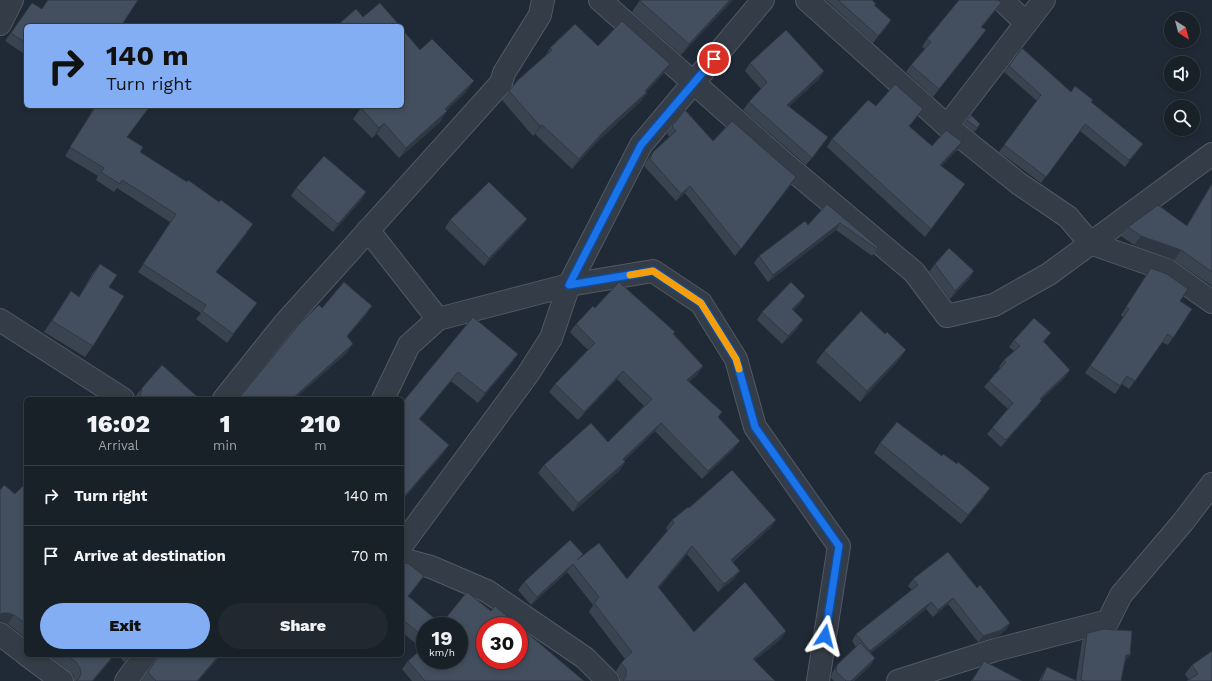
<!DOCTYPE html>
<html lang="en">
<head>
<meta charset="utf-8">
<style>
	body { margin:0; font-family:"Work Sans",sans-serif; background:#212830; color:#f1f3f6; height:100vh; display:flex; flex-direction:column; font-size:15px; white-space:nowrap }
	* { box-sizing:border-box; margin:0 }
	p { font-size:13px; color:#9fa3a8 }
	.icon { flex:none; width:22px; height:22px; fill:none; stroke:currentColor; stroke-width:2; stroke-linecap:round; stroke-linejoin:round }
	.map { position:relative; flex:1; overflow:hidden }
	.side { position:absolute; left:24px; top:397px; width:380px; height:260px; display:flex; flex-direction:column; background:#182028; border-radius:6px; box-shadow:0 2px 6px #0003,0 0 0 1px #363e45 }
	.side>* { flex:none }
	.top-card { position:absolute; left:24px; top:24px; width:380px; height:84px; border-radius:6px; box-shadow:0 2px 6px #0003,0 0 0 1px #363e45; background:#83aef4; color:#111; overflow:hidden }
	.needle { width:26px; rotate:144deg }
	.tools { position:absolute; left:1164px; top:12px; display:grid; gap:8px }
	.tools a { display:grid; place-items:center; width:36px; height:36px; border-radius:50%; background:#182028; box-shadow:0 2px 6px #0003,0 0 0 1px #363e45; font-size:20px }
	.speed { position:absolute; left:416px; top:617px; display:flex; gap:8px; font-size:20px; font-weight:700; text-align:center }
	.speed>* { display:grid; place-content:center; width:52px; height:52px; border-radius:50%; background:#182028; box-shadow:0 2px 6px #0003,0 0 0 1px #363e45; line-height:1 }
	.speed small { font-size:10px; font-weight:400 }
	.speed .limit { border:6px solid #d22; background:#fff; color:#111 }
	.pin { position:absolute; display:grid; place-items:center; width:34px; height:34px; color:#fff; margin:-17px; border:2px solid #fff; border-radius:50%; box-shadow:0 1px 4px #0007 }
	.me { position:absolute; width:44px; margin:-22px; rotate:9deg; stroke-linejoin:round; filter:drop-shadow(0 0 3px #0008) }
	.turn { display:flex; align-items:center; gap:14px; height:84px; padding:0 16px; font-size:18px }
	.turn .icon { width:52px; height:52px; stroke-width:2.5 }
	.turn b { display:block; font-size:28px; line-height:34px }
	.eta { display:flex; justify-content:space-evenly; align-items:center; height:68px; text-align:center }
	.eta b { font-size:24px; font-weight:800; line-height:28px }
	.button { display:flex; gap:8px; margin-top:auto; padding:8px 16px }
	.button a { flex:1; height:46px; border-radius:24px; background:#83aef4; color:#111; font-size:16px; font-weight:800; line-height:46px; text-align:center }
	.button a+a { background:#212830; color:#f1f3f6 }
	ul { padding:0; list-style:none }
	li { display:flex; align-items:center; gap:12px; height:60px; padding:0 16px; border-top:1px solid #363e45 }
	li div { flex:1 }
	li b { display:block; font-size:15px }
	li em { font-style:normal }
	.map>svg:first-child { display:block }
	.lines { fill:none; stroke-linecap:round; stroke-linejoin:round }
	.minor-casing { stroke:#515965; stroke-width:24 }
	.minor { stroke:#343c47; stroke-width:22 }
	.wall { fill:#3a4451; fill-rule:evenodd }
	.shaded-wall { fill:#2f3742 }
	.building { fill:#434f5e; stroke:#2f3742 }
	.route-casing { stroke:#114b97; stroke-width:10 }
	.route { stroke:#1a73e8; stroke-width:7 }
	.slow { stroke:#f59e0b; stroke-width:7 }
</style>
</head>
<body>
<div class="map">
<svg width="1212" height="681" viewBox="0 0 1212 681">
	<rect width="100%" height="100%" fill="#202a36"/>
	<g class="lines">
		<g class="minor-casing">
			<g id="minor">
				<path d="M600 0 790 168 914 272 947 316 994 305 1049 274 1212 154"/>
				<path d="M807 0 947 126 1018 183 1068 217 1090 243 1167 270 1212 302"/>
				<path d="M1002 0 1026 23"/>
				<path d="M0 24 12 0"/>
				<path d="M947 126 1044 0"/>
				<path d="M368 230 438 319"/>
				<path d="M0 320 123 399"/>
				<path d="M224 399 284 324 501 83 504 73 540 15 543 0"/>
				<path d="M383 399 409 345 438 319 569 285 653 271 701 303 736 359 755 427 839 546 818 681"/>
				<path d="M402 545 528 374 551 338 569 285 641 145 763 0"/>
				<path d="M402 559 431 567 487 591 585 658 608 681"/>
				<path d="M0 634 26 654"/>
				<path d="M27 655 62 681"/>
				<path d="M126 681 145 655"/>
				<path d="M898 681 995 650 1108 621 1121 595 1183 522 1212 484"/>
			</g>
		</g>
		<use href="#minor" class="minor"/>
	</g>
	<g class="wall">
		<path d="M138 0 26 26V55L5 41 32 3 42 9Z"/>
		<path d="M640 0H733L681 55 632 12Z"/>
		<path d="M826 0H872L876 4 874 6 891 20 873 43Z"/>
		<path d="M1001 3 995 11 982 27 986 30 980 38 933 97 906 72 911 65 925 49 922 47 927 39Z"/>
		<path d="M363 17 400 26H339L341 22Z"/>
		<path d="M598 46 664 73 646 92 647 93 640 102 597 142 572 169 535 134 533 136 502 100 509 91 544 58 550 48Z"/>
		<path d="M420 50 466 92 446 111 440 122 399 158 377 134 372 138 353 119 361 108Z"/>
		<path d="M750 63 824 71 819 79 789 106 823 144 806 165 743 110 749 102 761 89 745 71Z"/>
		<path d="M1009 66 1071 92 1091 102 1143 144 1125 167 1080 131 1041 183 999 152 1037 101 1004 72Z"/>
		<path d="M95 106H150L127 137 140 152 247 233 216 272 257 303 227 343 196 319 201 313 138 272 170 222 117 188 114 192 96 180 98 176 65 156Z"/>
		<path d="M876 106 923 109 909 127 932 146 962 142 957 150 941 166 965 184 925 237 827 147 832 139Z"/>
		<path d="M971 115 978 128 974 132 964 124Z"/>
		<path d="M672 126 713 141 796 177 735 256 685 193 676 201 644 166 648 159 653 152 670 137 667 134Z"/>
		<path d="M1212 183V286L1174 260 1134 245 1121 236 1128 227 1187 225Z"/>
		<path d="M296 188 366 192 361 200 333 232 291 196Z"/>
		<path d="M827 204 878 247 872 256 836 230 768 282 754 263 759 256 808 225Z"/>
		<path d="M527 219 522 226 484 266 445 228 450 220Z"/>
		<path d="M100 264 109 287 93 346 85 357 44 332 71 291 79 297 92 274Z"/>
		<path d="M935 264 974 271 969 279 950 299 929 272Z"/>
		<path d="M1146 276 1180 301 1192 309 1168 345 1162 342 1129 389 1122 384 1115 394 1085 373 1123 317 1121 315Z"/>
		<path d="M800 304 793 310 798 328 782 344 757 320 762 312Z"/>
		<path d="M595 308 674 334 703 366 697 375 689 381 718 418 734 449 702 479 655 431 624 461 625 462 620 470 573 512 538 473 544 465 608 442 644 406 617 379 578 420 549 392 555 384 588 350 570 332 576 324Z"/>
		<path d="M473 317 518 354 511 364 478 403 451 381 420 419 449 445 442 455 402 403Z"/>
		<path d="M1051 333 1044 342 1070 370 1065 377 1041 400 1037 407 1001 447 987 434 992 428 1008 409 984 387 989 381 1000 368 999 367 1004 360 1014 351 1009 347 1014 340Z"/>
		<path d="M885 334 898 361 860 402 816 362 824 351Z"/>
		<path d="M142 388 200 399H135V397Z"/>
		<path d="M880 443 984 497 961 524 874 453Z"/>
		<path d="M26 483V638L8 624 2 622H0V490L15 494Z"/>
		<path d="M689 508 776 520 770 528 733 562 734 579 718 592 687 554 659 588 694 632 786 631 781 639 755 660 775 681H620V677L616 671 621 663 625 659 589 612 593 605 567 572 531 605 518 590 524 582 582 556 627 579 668 531 666 528 672 520Z"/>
		<path d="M948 552 1006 630 997 637 978 642 948 604 933 617 926 609 871 653 875 658 870 666 854 681H834L831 678 832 673 837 665 856 647 852 641 856 634 912 590 908 586 913 579Z"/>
		<path d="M402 566 418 584 408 597 441 624 491 611 584 681H412L402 669 408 661 422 649 402 632ZM425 626 459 660H425Z"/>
		<path d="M1087 633 1130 655 1124 662 1121 681H1039L1042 675 1047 667 1076 681 1082 641Z"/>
		<path d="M48 655H115L93 681H74V676L69 671Z"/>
		<path d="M118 655H130L124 662Z"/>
		<path d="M157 655H221L198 681H141L157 657Z"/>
		<path d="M984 661 1022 681H971Z"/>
		<path d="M1192 665 1212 681 1189 680 1185 674Z"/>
	</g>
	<g class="shaded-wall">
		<path d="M730 0H733L681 55 689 44Z"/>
		<path d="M1001 3 995 11 976 34 981 27Z"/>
		<path d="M891 20 887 27 873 43 878 36Z"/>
		<path d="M986 30 980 38 933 97 939 89Z"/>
		<path d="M670 64 664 73 639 99 647 92 640 102 597 142 572 169 579 159 603 132 645 91Z"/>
		<path d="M824 71 819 79 782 113 787 105Z"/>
		<path d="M474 81 466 92 438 119 445 109Z"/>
		<path d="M447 111 440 122 399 158 406 148Z"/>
		<path d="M384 123 377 134 372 138 379 128Z"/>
		<path d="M542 125 535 134 533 136 540 126Z"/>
		<path d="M962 142 957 150 935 173 940 165Z"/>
		<path d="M1143 144 1138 150 1125 167 1129 160Z"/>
		<path d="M796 177 791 185 735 256 741 249Z"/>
		<path d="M690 186 685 193 676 201 681 194Z"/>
		<path d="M366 192 361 200 333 232 338 224Z"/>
		<path d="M527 219 522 226 484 266 489 258Z"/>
		<path d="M840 223 836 230 768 282 773 275Z"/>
		<path d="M253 224 247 233 210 280 216 272Z"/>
		<path d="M1141 236 1181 250 1174 260 1134 245Z"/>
		<path d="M974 271 969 279 950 299 955 291Z"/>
		<path d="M805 296 800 304 787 317 792 309Z"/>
		<path d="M372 306 366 315 340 345 347 336Z"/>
		<path d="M803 320 798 328 782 344 788 336Z"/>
		<path d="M353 344 347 353 295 399H291Z"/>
		<path d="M906 350 898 361 860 402 867 391Z"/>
		<path d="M518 354 511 364 478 403 485 393Z"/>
		<path d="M703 366 697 375 682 388 687 380Z"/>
		<path d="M1070 370 1065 377 1035 405 1040 399Z"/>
		<path d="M623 371 617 379 578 420 584 412Z"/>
		<path d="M458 372 451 381 412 428 419 419Z"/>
		<path d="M1042 400 1037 407 1001 447 1006 440Z"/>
		<path d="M661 423 655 431 617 467 623 459Z"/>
		<path d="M740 441 734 449 702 479 708 471Z"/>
		<path d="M449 445 442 455 402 501V499Z"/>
		<path d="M625 462 620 470 573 512 578 503Z"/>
		<path d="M990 488 984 497 961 524 968 515Z"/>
		<path d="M776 520 770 528 725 568 731 560Z"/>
		<path d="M692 546 687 554 653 595 658 587Z"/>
		<path d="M573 564 567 572 531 605 537 597Z"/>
		<path d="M740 571 734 579 718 592 724 584Z"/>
		<path d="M953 598 948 604 933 617 938 610Z"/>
		<path d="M931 602 926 609 865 658 870 651Z"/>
		<path d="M2 613H8L14 615 8 624 2 622H0V615Z"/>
		<path d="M1010 623 1006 630 997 637 978 642 983 636Z"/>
		<path d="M786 631 781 639 747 667 753 659Z"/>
		<path d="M114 655H115L93 681H92Z"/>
		<path d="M219 655H221L198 681H197Z"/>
		<path d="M1126 655H1130L1125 662H1121Z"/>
		<path d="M875 658 870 666 854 681H851Z"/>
	</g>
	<g class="building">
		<path d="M48 0H138L121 26H26V43L11 33 32 3 42 9Z"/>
		<path d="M640 0H730L689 44 640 1Z"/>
		<path d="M838 0H872L876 4 874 5 891 20 878 36Z"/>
		<path d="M959 0H998L1001 3 981 27 986 30 939 89 911 65 931 42 927 39Z"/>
		<path d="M380 3 400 26H345L341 22 356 9 363 17Z"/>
		<path d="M622 21 670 64 645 91 647 92 603 132 579 159 542 125 540 126 509 91 518 80 552 50 550 48 575 24 598 46Z"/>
		<path d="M402 29 420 50 432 39 474 81 445 109 447 111 406 148 384 123 379 128 361 108 363 106H402Z"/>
		<path d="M786 30 824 71 787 105 828 137 812 158 749 102 767 82 750 63Z"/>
		<path d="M1022 48 1071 92 1075 86 1093 100 1091 102 1143 144 1129 160 1085 124 1046 177 1004 145 1041 95 1009 66Z"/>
		<path d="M895 84 923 109 909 126 932 146 946 130 962 142 940 165 965 184 931 229 832 139 868 100 876 106Z"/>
		<path d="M96 106H150L127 137 143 147 140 152 187 182 188 180 219 202 221 200 253 224 216 272 257 303 233 334 202 311 206 305 143 264 176 214 122 180 120 184 101 172 104 168 70 147Z"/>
		<path d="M685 110 713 141 732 121 796 177 741 249 690 186 681 194 650 159 653 152 676 131 672 126Z"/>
		<path d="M971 115 980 124 977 128 967 120Z"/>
		<path d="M324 156 366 192 338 224 296 188Z"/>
		<path d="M489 182 527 219 489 258 450 220Z"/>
		<path d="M1212 184V272L1181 250 1141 236 1128 227 1158 205 1187 226Z"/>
		<path d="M827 204 878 247 877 249 840 223 773 275 759 256 805 221 808 225Z"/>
		<path d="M949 248 974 271 955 291 935 264Z"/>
		<path d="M100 264 117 275 109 287 124 296 93 346 52 321 71 291 79 297Z"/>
		<path d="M1151 268 1167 274 1188 289 1180 301 1192 309 1173 338 1168 334 1135 381 1127 376 1120 386 1090 366 1129 309 1126 307Z"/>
		<path d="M344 282 372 306 347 336 353 344 292 399H238L240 397 300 323 319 305 322 308Z"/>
		<path d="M619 282 675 332 673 334 703 366 687 380 722 412 718 417 740 441 708 471 661 423 623 459 625 462 578 503 544 465 591 423 608 442 652 399 623 371 584 412 555 384 595 343 576 324 593 306 595 308Z"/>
		<path d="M791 282 805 296 792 309 803 320 788 336 762 312Z"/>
		<path d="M861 311 885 334 887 332 906 350 867 391 824 351Z"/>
		<path d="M473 317 518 354 485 393 458 372 419 419 449 445 402 499V403Z"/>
		<path d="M1034 318 1051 333 1043 341 1070 370 1040 399 1042 400 1006 440 992 428 1013 403 989 381 1006 362 1004 360 1020 346 1014 340Z"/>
		<path d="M162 365 200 399H136L140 397 142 388Z"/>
		<path d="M897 422 942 456 943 454 957 464 958 462 990 488 968 515 880 443Z"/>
		<path d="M732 470 776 520 731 560 740 571 724 584 692 546 658 587 694 632 745 582 786 631 753 659 775 681H623L626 676V669L621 663 632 652 594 603 599 597 573 564 537 597 524 582 570 540 583 554 577 560 599 543 627 579 674 523 672 520 688 507 689 508Z"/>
		<path d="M26 483V624L14 615 8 613H2L0 615V490L4 485 15 494Z"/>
		<path d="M948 552 977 588 980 585 1010 623 1001 630 983 636 953 598 938 610 931 602 870 651 856 634 918 585 913 579Z"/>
		<path d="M405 563 409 564 424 576 408 596 441 624 467 592 491 611 495 606 519 626H485V660H519V626L584 681H425L408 661 425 646V660H459V626H425V638L402 619V566Z"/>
		<path d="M1104 629 1132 631 1130 655H1126L1121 681H1084L1081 680 1087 633Z"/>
		<path d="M860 643 875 658 851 681H846L836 671 837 665Z"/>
		<path d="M1212 651V681H1187L1198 674 1192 665Z"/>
		<path d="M66 655H114L92 681H76L78 680 81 674 80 668 76 662Z"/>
		<path d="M159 655H219L197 681H156L148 672Z"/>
		<path d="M984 661 1022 681H972Z"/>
		<path d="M1047 667 1077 681H1041Z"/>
	</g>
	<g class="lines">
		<g class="route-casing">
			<path id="route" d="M714 59 641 145 569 285 653 271 701 303 736 359 755 427 839 546 825 636"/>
		</g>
		<use href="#route" class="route"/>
		<path class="slow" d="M630 275 653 271 701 303 736 359 739 369"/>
	</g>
</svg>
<div class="tools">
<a><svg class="needle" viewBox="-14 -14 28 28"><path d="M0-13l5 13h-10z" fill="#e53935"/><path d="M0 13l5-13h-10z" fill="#9fa3a8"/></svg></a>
<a><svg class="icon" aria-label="sound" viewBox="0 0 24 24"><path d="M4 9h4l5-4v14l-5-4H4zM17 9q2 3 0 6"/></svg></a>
<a><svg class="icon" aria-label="search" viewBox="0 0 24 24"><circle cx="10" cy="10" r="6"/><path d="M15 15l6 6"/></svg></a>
</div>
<div class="speed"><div>19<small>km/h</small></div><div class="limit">30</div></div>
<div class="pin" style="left:714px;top:59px;background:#d93025"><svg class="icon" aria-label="arrive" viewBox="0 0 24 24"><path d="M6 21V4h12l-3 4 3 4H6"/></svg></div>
<svg class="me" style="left:825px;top:636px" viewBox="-20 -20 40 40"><path d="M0-17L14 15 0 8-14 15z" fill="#1a73e8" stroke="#fff" stroke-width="4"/></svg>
<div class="top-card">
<div class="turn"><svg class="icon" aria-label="right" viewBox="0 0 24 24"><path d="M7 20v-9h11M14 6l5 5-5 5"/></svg><div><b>140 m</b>Turn right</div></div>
</div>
<section class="side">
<div class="eta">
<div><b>16:02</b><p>Arrival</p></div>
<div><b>1</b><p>min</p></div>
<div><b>210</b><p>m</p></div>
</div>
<ul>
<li><svg class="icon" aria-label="right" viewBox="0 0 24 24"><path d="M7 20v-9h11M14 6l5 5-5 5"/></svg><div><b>Turn right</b></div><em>140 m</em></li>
<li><svg class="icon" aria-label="arrive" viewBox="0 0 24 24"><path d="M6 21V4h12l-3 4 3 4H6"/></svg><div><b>Arrive at destination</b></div><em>70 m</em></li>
</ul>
<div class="button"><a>Exit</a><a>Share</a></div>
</section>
</div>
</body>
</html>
